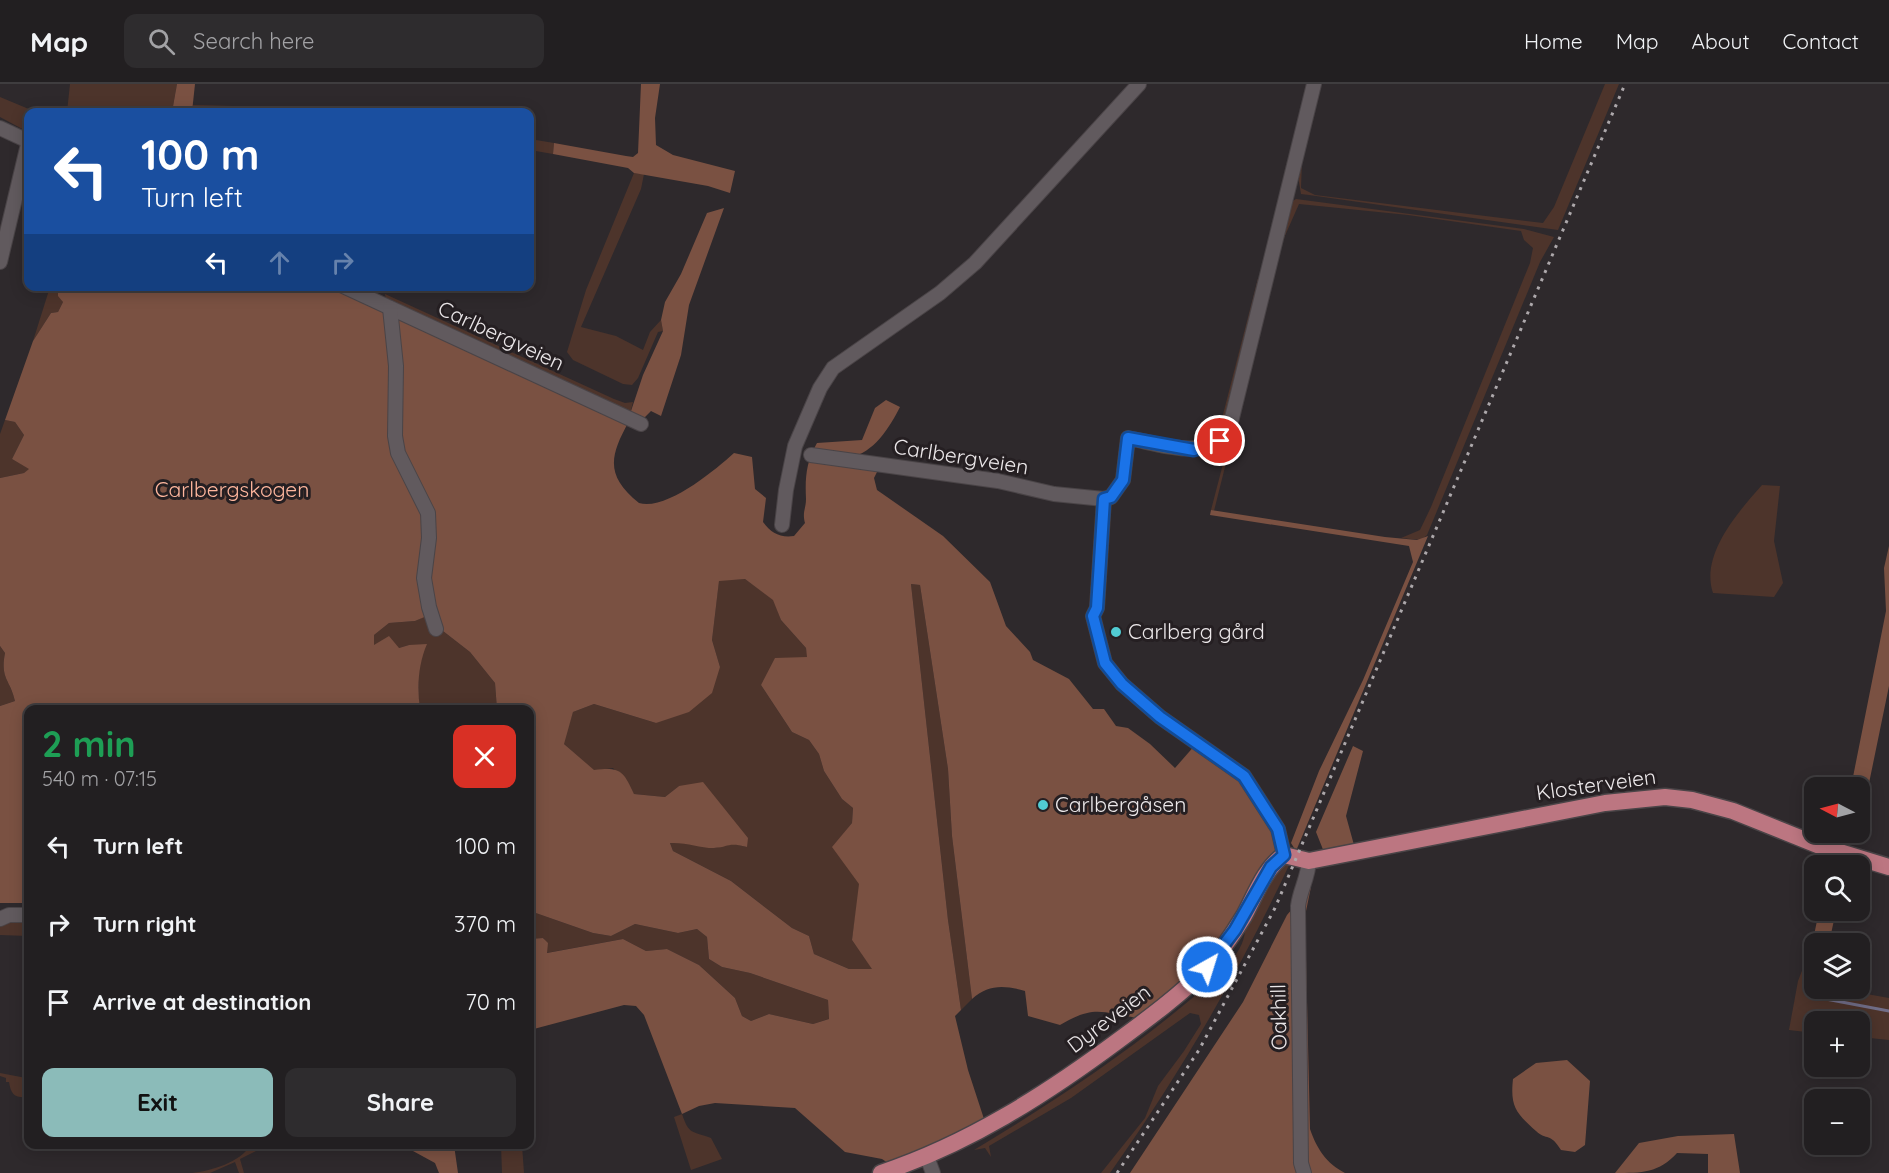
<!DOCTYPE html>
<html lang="en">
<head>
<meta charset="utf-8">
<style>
	body { margin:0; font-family:Quicksand,sans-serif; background:#2e2c2e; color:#f1f3f6; height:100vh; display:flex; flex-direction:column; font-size:22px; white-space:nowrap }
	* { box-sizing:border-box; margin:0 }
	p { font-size:20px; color:#a2a2a5 }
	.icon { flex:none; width:33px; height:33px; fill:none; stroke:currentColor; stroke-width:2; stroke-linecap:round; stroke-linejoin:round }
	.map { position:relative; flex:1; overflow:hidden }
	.details { position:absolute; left:24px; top:621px; width:510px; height:444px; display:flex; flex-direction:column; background:#221f21; border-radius:12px; box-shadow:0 3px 15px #0003,0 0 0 2px #3f3d3f }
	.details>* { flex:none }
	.banner { position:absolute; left:24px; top:24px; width:510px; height:183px; border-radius:12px; box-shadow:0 3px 15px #0003,0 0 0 2px #3f3d3f; background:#1a4fa0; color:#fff; overflow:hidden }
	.needle { width:39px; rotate:276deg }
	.tools { position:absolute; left:1804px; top:693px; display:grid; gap:12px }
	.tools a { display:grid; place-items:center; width:66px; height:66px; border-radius:12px; background:#221f21; box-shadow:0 3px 15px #0003,0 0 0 2px #3f3d3f; font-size:30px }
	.pin { position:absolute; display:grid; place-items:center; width:51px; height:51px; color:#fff; margin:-26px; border:3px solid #fff; border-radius:50%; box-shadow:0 2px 6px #0007 }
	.me { position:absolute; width:66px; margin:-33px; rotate:39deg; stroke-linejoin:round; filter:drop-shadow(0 0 4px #0008) }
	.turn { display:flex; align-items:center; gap:21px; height:126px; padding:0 18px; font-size:27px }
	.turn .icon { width:78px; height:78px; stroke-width:2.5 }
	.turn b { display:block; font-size:42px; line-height:51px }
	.lanes { display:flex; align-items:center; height:57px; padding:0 18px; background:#0003; justify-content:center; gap:30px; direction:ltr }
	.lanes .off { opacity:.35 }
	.round { display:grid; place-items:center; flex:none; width:63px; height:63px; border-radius:12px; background:#2e2c2e }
	.summary { display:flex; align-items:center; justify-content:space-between; height:102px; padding:0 18px }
	h1 { font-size:36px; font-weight:700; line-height:45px; color:#1e9e55 }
	.action { display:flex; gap:12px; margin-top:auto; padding:12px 18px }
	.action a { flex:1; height:69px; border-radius:12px; background:#8bbbb9; color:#111; font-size:24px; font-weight:700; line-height:69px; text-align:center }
	.action a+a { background:#2e2c2e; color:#f1f3f6 }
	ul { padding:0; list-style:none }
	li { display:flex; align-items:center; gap:18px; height:78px; padding:0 18px }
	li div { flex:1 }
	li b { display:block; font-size:22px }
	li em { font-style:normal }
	header { display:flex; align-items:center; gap:36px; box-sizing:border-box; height:84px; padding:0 30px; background:#221f21; border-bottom:2px solid #3f3d3f }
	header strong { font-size:28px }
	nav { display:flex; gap:33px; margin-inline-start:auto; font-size:21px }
	.search { width:420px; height:54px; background:#2e2c2e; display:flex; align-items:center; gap:15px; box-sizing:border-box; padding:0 21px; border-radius:12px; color:#a2a2a5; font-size:22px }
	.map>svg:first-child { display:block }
	.green { fill:#4d342b }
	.forest { fill:#7a5142; fill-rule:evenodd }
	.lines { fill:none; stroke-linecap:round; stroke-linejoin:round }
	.stream { stroke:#716e88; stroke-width:3 }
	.minor-casing { stroke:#4a4447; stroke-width:16 }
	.major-casing { stroke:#4a4447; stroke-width:19 }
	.minor { stroke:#615a5e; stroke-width:14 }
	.major { stroke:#bc7681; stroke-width:16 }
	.rail { stroke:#ada8ab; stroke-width:3; stroke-dasharray:3 6; stroke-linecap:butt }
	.route-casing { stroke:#114b97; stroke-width:15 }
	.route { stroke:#1a73e8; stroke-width:10 }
	.poi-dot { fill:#51ccd3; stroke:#251f22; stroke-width:2 }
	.labels { text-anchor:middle; stroke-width:6; stroke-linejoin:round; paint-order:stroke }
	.street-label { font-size:21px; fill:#ebe7e9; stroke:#251f22 }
	.park-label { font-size:21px; fill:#ffb79e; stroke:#251f22 }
	.poi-label { font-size:21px; fill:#ebe7e9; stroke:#251f22; text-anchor:start }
</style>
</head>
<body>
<header>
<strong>Map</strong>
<div class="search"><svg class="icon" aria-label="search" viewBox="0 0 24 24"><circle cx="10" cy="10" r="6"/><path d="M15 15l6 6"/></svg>Search here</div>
<nav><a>Home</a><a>Map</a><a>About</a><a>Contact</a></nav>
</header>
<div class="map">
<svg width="1889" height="1089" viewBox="0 0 1889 1089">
	<rect width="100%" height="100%" fill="#2e292c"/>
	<g class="green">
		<path d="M70 0H177L172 28H67Z"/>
		<path d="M1605 0H1619L1558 146 1309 111 1301 110 1298 92 1302 77 1301 104 1315 111 1543 139 1554 123Z"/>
		<path d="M0 13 36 28H28V48L0 33Z"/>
		<path d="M193 21 349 25 350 28H192Z"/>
		<path d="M530 55 554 59 553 70 530 66Z"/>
		<path d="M634 89 644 90 641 105 581 243 616 252 643 266 650 248 661 236 663 247 658 248 638 294 632 301 623 300 573 276 567 268 586 206Z"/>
		<path d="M1296 115 1524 145 1554 153 1540 178 1427 451 1421 456 1401 454 1420 446 1431 423 1530 179 1533 164 1524 156 1521 147 1408 131 1299 120 1280 163 1214 427 1211 426 1291 118Z"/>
		<path d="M1258 194 1261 196 1225 345 1218 350Z"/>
		<path d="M50 203H58L63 218 58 228 51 229 33 257Z"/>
		<path d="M385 210 614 315 625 319 633 318 630 330 386 217Z"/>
		<path d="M5 336 15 338 24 351 12 375 30 385 24 389 0 394V350Z"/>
		<path d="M1762 401 1780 402 1774 457 1783 499 1774 513 1713 509C1700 471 1738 428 1762 401Z"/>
		<path d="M745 495 774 516 781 536 806 564 808 573 761 601 792 648 809 656 819 670 824 687 842 715 853 724 852 739 833 763 860 800 852 856 873 885H849L814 870 809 852 792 844 731 797 673 767 670 759 684 758 715 764 731 759 747 763V754L739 746 679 702 665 713 634 710 613 684 594 687 563 659 573 628 594 620 656 639 720 583 712 556 719 496Z"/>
		<path d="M911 500 920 501 948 685 952 752 972 915 961 926 948 836Z"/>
		<path d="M434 528 443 547 470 568 495 599 497 625H420C416 598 423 588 409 561L399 564 373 561 374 551 389 539 415 537Z"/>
		<path d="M0 562 5 569C0 595 10 595 15 617L0 622Z"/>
		<path d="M1291 777C1240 887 1180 990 1110 1089H1101L1145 1034 1158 1002 1184 967 1201 940 1199 931 1190 929 1071 1014 989 1062 991 1073 985 1064 974 1066C1052 1019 1126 970 1196 911L1203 914C1213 890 1244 873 1245 846L1272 789Z"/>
		<path d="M530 827 593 849 611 852 635 840 678 849 697 845 707 853 709 875 722 883 750 889 828 916 829 935 813 940 769 930 751 937 742 932 735 914 699 881 667 865 646 867 623 855 546 869 544 854 530 855Z"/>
		<path d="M28 834V852L0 851V839Z"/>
		<path d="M1812 861 1815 863V904L1839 905 1889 914V956L1860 953V938H1815V949L1789 946 1798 897Z"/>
		<path d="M0 989 26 994 24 1005H28V1013C15 1014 11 1011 9 998H6V994L0 992Z"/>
		<path d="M682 1030C689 1051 692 1047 711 1054L722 1075 691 1086 674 1033Z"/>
		<path d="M250 1061H256V1067L240 1075 244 1089H239L235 1078 210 1089H192C210 1087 242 1078 250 1061Z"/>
		<path d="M501 1061H522L524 1089H502Z"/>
	</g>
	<g class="forest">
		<path d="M177 0H195L192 28H172Z"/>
		<path d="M641 0H660L655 34 656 61 673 71 735 87 730 109 708 102 634 89 628 84 553 70 554 59 626 72 633 73 638 69Z"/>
		<path d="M724 124 689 221 681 271 661 332 651 327 642 336 630 330 643 291 663 247 661 236 665 218 681 190 707 129Z"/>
		<path d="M58 203H334L628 339C610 372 605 392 639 419 666 427 714 387 734 369L752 373 755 405 766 414 763 438C771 449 780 454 794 452L805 439C802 428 806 425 806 415 805 394 806 378 817 359L862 356 875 324 886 316 900 323C890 343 873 370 850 373L878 386 874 394 877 406 943 452 990 498 1006 542 1030 568 1033 576 1069 595 1093 625H1104L1116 642 1128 644 1150 660 1175 684 1196 660 1239 691 1265 727 1277 765 1217 866 1185 899 1137 934C1101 928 1094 921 1060 941L1028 932 1025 907C1005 901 988 900 972 915L952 752 948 685 920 501 911 500 948 836 961 926 955 932 968 986 985 1038 956 1053 888 1079 882 1075 845 1068 795 1024 715 1019 699 1022 682 1030 644 931 636 922 624 921 530 946V918L534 911 530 905V855L543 854 548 859 547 869 623 855 646 867 667 865 699 881 735 914 742 932 751 937 769 930 813 940 829 935 828 916 750 889 722 883 709 875 707 853 697 845 678 849 635 840 611 852 593 849 530 827V626L497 625 495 599 470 568 443 547 434 529 415 537 389 539 374 551V561L389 552 399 564 409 561 427 560C418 581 417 603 420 625L28 626V819H0V622L15 617C10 595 0 595 5 569L0 562V394L24 389 29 385 12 375 24 351 15 338 5 336 33 257 51 229 58 228 63 218 58 212ZM745 495 773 516 781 536 806 564 807 573 775 574 761 601 792 648 809 656 819 670 824 687 842 715 853 724 852 739 832 763 859 800 852 856 872 885H849L814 870 809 852 792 844 731 797 673 767 670 759C686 758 699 764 714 764 730 763 727 758 747 763L748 754 703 698 679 702 665 713 634 710C623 686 620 683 594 686L564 660 573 628 594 620 656 639 689 628 712 609 720 583 712 556 719 497Z"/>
		<path d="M1211 426 1385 453 1417 456 1428 452 1296 767 1291 759 1319 687 1363 596 1413 478 1409 462 1210 431Z"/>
		<path d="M1889 462V602L1860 743V704L1851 703 1886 527 1884 484Z"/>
		<path d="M1353 662 1363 667 1346 732 1354 761 1324 768 1316 748Z"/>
		<path d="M1818 770 1846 780 1845 781H1822Z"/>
		<path d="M1311 803 1305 832 1310 1045C1317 1065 1326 1079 1345 1089H1130L1243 918 1287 831Z"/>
		<path d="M1819 827H1836L1829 859 1815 860V863L1812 861Z"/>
		<path d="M1567 976 1590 997 1585 1061 1575 1068 1561 1066C1550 1048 1547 1057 1536 1047 1516 1029 1510 1023 1513 995L1536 979Z"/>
		<path d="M1734 1050 1740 1089H1708V1070L1677 1069C1659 1089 1642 1089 1615 1089L1639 1059 1678 1052Z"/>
		<path d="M402 1061H454L458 1089H439L435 1079Z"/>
	</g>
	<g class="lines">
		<path class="stream" d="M1810 912 1889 927"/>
		<g class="minor-casing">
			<g id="minor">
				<path d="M0 44 28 57"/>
				<path d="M0 178 28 60"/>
				<path d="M343 202 641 340"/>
				<path d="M390 224 396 282 395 352 398 369 428 429 429 454 424 494 429 523 436 545"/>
				<path d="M811 371 998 397 1054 410 1104 415 1111 413 1123 396 1128 354C1161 360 1205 378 1229 346L1314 0"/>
				<path d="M1104 415 1097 524 1093 532 1105 579 1122 600 1160 633 1244 692 1278 745 1284 771"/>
				<path d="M782 441 786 406 795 362 820 304 833 284 940 209 975 179 1139 0"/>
				<path d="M0 835 9 831H28"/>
				<path d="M927 1073 933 1089"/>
				<path d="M1304 1089 1301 1079 1298 822C1300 806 1308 794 1309 777"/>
			</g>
		</g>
		<g class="major-casing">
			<path id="major" d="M881 1089C968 1060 1045 1011 1119 956 1149 934 1180 911 1207 884 1221 868 1233 850 1244 832 1255 812 1264 785 1284 771L1309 777 1605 719 1665 713 1692 716 1733 727 1820 762 1889 783"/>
		</g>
		<use href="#minor" class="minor"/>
		<use href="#major" class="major"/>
		<path class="rail" d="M1117 1089 1199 966 1275 824 1625 0"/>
	</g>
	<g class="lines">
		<g class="route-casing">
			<path id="route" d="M1207 883 1235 846 1271 783 1284 771 1278 745 1244 692 1160 633 1122 600 1105 579 1093 532 1097 524 1104 415 1111 413 1123 396 1128 354 1194 366 1220 357"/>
		</g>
		<use href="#route" class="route"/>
	</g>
	<g class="poi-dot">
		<circle cx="1116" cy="548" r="6"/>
		<circle cx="1043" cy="721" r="6"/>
	</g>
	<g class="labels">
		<g class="street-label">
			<text transform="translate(501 252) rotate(25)" y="7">Carlbergveien</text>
			<text transform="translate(961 373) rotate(9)" y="7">Carlbergveien</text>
			<text transform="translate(1596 701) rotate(-8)" y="7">Klosterveien</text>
			<text transform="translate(1279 933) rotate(-91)" y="7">Oakhill</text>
			<text transform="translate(1109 935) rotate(-37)" y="7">Dyreveien</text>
		</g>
		<g class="park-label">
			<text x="232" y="413">Carlbergskogen</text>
		</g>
		<g class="poi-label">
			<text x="1128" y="555">Carlberg gård</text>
			<text x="1055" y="728">Carlbergåsen</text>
		</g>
	</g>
</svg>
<div class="tools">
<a><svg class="needle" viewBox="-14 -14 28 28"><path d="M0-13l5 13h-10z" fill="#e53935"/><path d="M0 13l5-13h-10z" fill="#a2a2a5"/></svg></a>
<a><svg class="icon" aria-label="search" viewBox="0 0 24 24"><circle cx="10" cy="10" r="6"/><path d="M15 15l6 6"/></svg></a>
<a><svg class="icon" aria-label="layers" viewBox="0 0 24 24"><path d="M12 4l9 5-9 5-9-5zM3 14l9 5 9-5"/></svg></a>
<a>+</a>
<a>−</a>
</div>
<div class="pin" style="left:1220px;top:357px;background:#d93025"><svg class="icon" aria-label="arrive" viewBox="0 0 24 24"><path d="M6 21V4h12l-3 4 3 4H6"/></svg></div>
<svg class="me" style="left:1207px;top:883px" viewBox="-20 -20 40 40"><circle r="17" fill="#1a73e8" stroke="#fff" stroke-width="3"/><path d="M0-11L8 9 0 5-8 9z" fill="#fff"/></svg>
<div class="banner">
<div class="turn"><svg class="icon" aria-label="left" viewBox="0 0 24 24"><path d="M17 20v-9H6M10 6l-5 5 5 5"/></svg><div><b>100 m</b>Turn left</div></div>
<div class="lanes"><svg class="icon" aria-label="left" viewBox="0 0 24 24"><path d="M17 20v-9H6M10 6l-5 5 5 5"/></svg><svg class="icon off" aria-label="ahead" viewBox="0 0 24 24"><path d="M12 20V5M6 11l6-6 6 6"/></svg><svg class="icon off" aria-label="right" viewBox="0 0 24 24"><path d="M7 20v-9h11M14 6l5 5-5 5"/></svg></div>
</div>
<section class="details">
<div class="summary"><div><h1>2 min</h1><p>540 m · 07:15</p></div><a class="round" style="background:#d93025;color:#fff"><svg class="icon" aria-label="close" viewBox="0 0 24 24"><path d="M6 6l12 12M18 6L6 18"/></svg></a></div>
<ul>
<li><svg class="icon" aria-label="left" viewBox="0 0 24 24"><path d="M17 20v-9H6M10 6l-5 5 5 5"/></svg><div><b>Turn left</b></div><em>100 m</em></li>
<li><svg class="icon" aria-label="right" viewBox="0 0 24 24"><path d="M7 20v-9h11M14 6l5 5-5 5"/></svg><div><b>Turn right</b></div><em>370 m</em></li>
<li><svg class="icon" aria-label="arrive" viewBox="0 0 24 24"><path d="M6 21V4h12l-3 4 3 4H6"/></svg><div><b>Arrive at destination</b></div><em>70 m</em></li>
</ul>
<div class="action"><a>Exit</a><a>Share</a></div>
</section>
</div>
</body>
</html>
